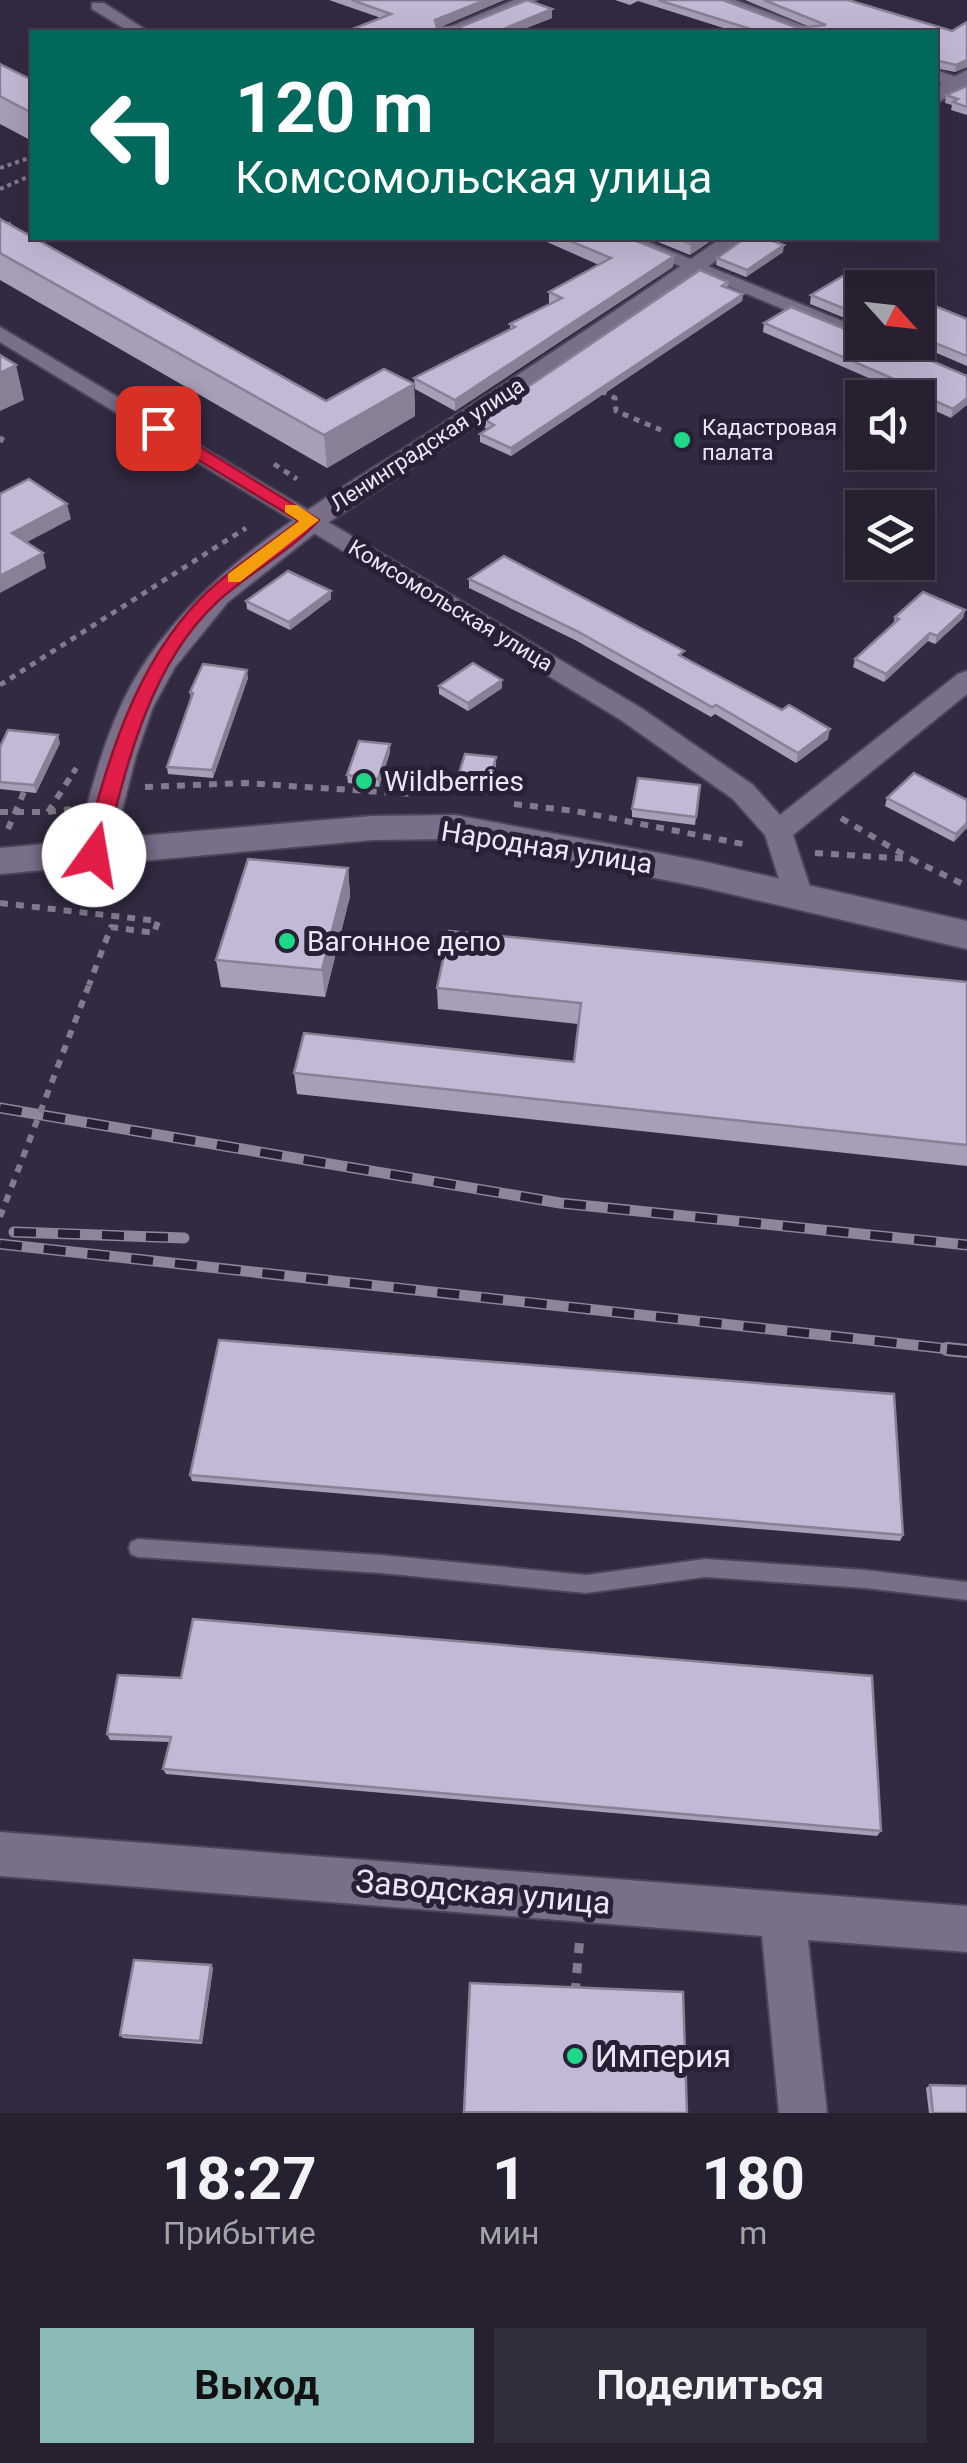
<!DOCTYPE html>
<html lang="ru">
<head>
<meta charset="utf-8">
<style>
	body { margin:0; font-family:Roboto,sans-serif; background:#322d3c; color:#f1f3f6; height:100vh; display:flex; flex-direction:column; font-size:38px; white-space:nowrap }
	* { box-sizing:border-box; margin:0 }
	p { font-size:32px; color:#a4a3ab }
	.icon { flex:none; width:55px; height:55px; fill:none; stroke:currentColor; stroke-width:2; stroke-linecap:round; stroke-linejoin:round }
	.map { position:relative; height:2113px; overflow:hidden }
	.panel { display:flex; flex-direction:column; background:#262030; flex:1 }
	.panel>* { flex:none }
	.hud { position:absolute; left:30px; top:30px; width:908px; height:210px; border-radius:0px; box-shadow:0 10px 40px #0002,0 0 0 2px #423e4c; background:#00695c; color:#fff; overflow:hidden }
	.needle { width:65px; rotate:117deg }
	.buttons { position:absolute; left:845px; top:270px; display:grid; gap:20px }
	.buttons a { display:grid; place-items:center; width:90px; height:90px; border-radius:0px; background:#262030; box-shadow:0 10px 40px #0002,0 0 0 2px #423e4c; font-size:50px }
	.pin { position:absolute; display:grid; place-items:center; width:85px; height:85px; color:#fff; margin:-42px; border-radius:20px; box-shadow:0 5px 15px #0006 }
	.me { position:absolute; width:110px; margin:-55px; rotate:13deg; stroke-linejoin:round; filter:drop-shadow(0 0 8px #0008) }
	.turn { display:flex; align-items:center; gap:35px; height:210px; padding:0 40px; font-size:45px }
	.turn .icon { width:130px; height:130px; stroke-width:2.5 }
	.turn b { display:block; font-size:70px; line-height:85px }
	.eta { display:flex; justify-content:space-evenly; align-items:center; height:170px; text-align:center }
	.eta b { font-size:60px; font-weight:700; line-height:70px }
	.cta { display:flex; gap:20px; margin-top:auto; padding:20px 40px }
	.cta a { flex:1; height:115px; border-radius:0px; background:#8bbbb9; color:#111; font-size:40px; font-weight:700; line-height:115px; text-align:center }
	.cta a+a { background:#322d3c; color:#f1f3f6 }
	.map>svg:first-child { display:block }
	.lines { fill:none; stroke-linecap:round; stroke-linejoin:round }
	.service-casing { stroke:#4c4558; stroke-width:4 }
	.minor-casing { stroke:#4c4558; stroke-width:4 }
	.tertiary-casing { stroke:#4c4558; stroke-width:4 }
	.path-far3 { stroke:#817b8e; stroke-width:4; stroke-dasharray:4 4; stroke-linecap:butt }
	.path-far2 { stroke:#817b8e; stroke-width:5; stroke-dasharray:6 6; stroke-linecap:butt }
	.path-far1 { stroke:#817b8e; stroke-width:6; stroke-dasharray:8 8; stroke-linecap:butt }
	.path { stroke:#817b8e; stroke-width:9; stroke-dasharray:10 10; stroke-linecap:butt }
	.service { fill:#796f89; fill-rule:evenodd }
	.minor { fill:#796f89; fill-rule:evenodd }
	.tertiary { fill:#796f89; fill-rule:evenodd }
	.rail-far1-casing { stroke:#8d8799; stroke-width:11 }
	.rail-casing { stroke:#8d8799; stroke-width:14 }
	.rail-far1 { stroke:#292036; stroke-width:8; stroke-dasharray:22; stroke-linecap:butt }
	.rail { stroke:#292036; stroke-width:10; stroke-dasharray:30; stroke-linecap:butt }
	.path-bridge { stroke:#817b8e; stroke-width:6; stroke-dasharray:8 8; stroke-linecap:butt }
	.wall { fill:#a89eb7 }
	.shaded-wall { fill:#888195 }
	.building { fill:#c3b8d5; stroke:#888195; stroke-width:2.5 }
	.route { fill:#e11d48; stroke:#92132f; stroke-width:2.5 }
	.slow { fill:#f59e0b }
	.poi-dot { fill:#1dd988; stroke:#292036; stroke-width:4 }
	.labels { text-anchor:middle; stroke-width:10; stroke-linejoin:round; paint-order:stroke }
	.far-poi-label { font-size:22px; fill:#ece7f6; stroke:#292036; text-anchor:start }
	.far-street-label { font-size:22px; fill:#ece7f6; stroke:#292036 }
	.poi-label { font-size:28px; fill:#ece7f6; stroke:#292036; text-anchor:start }
	.street-label { font-size:28px; fill:#ece7f6; stroke:#292036 }
	.near-street-label { font-size:32px; fill:#ece7f6; stroke:#292036 }
	.near-poi-label { font-size:32px; fill:#ece7f6; stroke:#292036; text-anchor:start }
</style>
</head>
<body>
<div class="map">
<svg width="967" height="2113" viewBox="0 0 967 2113">
	<rect width="100%" height="100%" fill="#322a40"/>
	<g class="lines">
		<g class="service-casing">
			<path id="service" d="M138 1539 381 1555 586 1575 705 1559 865 1570 967 1582V1600L865 1588 705 1577 586 1593 381 1573 138 1557 131 1554 129 1548 131 1542Z"/>
		</g>
		<g class="minor-casing">
			<g id="minor">
				<path d="M514 0H537L459 32H437Z"/>
				<path d="M711 0H735L821 32H798Z"/>
				<path d="M92 3H104L149 32H130L92 9Z"/>
				<path d="M935 70 967 80V91L935 81Z"/>
				<path d="M613 238H639L862 329V342Z"/>
				<path d="M0 327 641 708 753 785 780 815 958 674 967 671V694L793 835 813 896 809 904 798 907 787 904 765 835 733 799 621 720 0 342Z"/>
				<path d="M0 1832 967 1906V1952L808 1940 827 2113H779L762 1936 0 1876Z"/>
			</g>
		</g>
		<g class="tertiary-casing">
			<g id="tertiary">
				<path d="M967 70V86L935 104V87Z"/>
				<path d="M721 238H748L593 349 329 522 228 602 175 667 153 707 136 756 115 838 372 816 455 815 701 861 967 921V949L701 887 455 839 372 840 0 874V848L78 841C94 778 110 713 148 658 218 556 329 497 430 432 528 368 626 305 721 238Z"/>
			</g>
		</g>
		<g class="path-far3">
			<path d="M0 168 32 157"/>
			<path d="M0 189 32 175"/>
			<path d="M0 228 14 222"/>
		</g>
		<g class="path-far2">
			<path d="M601 391 615 398 616 411 661 430"/>
			<path d="M0 442 6 432"/>
			<path d="M274 464 297 479"/>
			<path d="M0 685 246 528"/>
			<path d="M73 773 78 765"/>
		</g>
		<g class="path-far1">
			<path d="M145 787 245 783 412 794"/>
			<path d="M514 804 575 811 748 845"/>
			<path d="M0 812H48L75 770"/>
			<path d="M48 812 71 809"/>
			<path d="M841 818 911 859"/>
			<path d="M8 829 24 792"/>
			<path d="M815 853 911 859 967 886"/>
			<path d="M0 903 158 921 154 933 111 927 89 985"/>
		</g>
		<path class="path" d="M575 1993 580 1936"/>
		<use href="#service" class="service"/>
		<use href="#minor" class="minor"/>
		<use href="#tertiary" class="tertiary"/>
		<g class="rail-far1-casing">
			<g id="rail-far1">
				<path d="M0 1108 560 1203 967 1245"/>
				<path d="M14 1232 184 1238"/>
				<path d="M0 1244 967 1351"/>
			</g>
		</g>
		<g class="rail-casing">
			<path id="rail" d="M947 1349 967 1351"/>
		</g>
		<use href="#rail-far1" class="rail-far1"/>
		<use href="#rail" class="rail"/>
		<path class="path-bridge" d="M0 1217 89 985"/>
	</g>
	<g class="wall">
		<path d="M329 0H504L438 28 460 27 552 9V18L516 32H345L381 18Z"/>
		<path d="M615 0H723L798 28 810 27 745 0H848L952 31 967 22V67L955 72 935 68V32H736L638 1 630 5Z"/>
		<path d="M0 64 32 80V141L0 124Z"/>
		<path d="M967 86V115L951 110 952 105 945 103 946 95Z"/>
		<path d="M0 219 326 401 414 384 415 416 327 468 0 280Z"/>
		<path d="M538 238H629L674 256 673 267 455 411 415 389 414 378 510 329V324L550 304 549 303V292L599 265Z"/>
		<path d="M648 238H715L690 255Z"/>
		<path d="M783 252 746 277 716 265 717 258Z"/>
		<path d="M728 282 727 288 743 294 742 301 511 456 480 442V434L487 429 482 426V418Z"/>
		<path d="M862 288V325L810 304 811 295Z"/>
		<path d="M918 299 967 319V366L911 342H918Z"/>
		<path d="M764 323 967 376 951 418 918 403V398H910V396L763 332Z"/>
		<path d="M469 579 684 658 828 739 796 763 715 714 711 717 577 641 469 588Z"/>
		<path d="M331 599 290 630 247 609 246 601Z"/>
		<path d="M965 610 963 618 935 644 928 641 884 682 853 667 855 659 893 625 895 617Z"/>
		<path d="M248 678 213 778 168 774 167 767 191 699 190 692Z"/>
		<path d="M439 686 502 688 468 711 439 694Z"/>
		<path d="M60 743 36 793 0 789V747Z"/>
		<path d="M390 752 379 787 348 783 347 775Z"/>
		<path d="M496 765 488 795 456 791V783Z"/>
		<path d="M700 785 695 825 632 817V809Z"/>
		<path d="M887 798 967 800 954 842 885 806Z"/>
		<path d="M348 868 350 896 325 997 221 987 216 960Z"/>
		<path d="M967 982V1166L297 1094 294 1073 574 1062 578 1024 438 1009 437 988Z"/>
		<path d="M190 1475 903 1535 900 1541 192 1481Z"/>
		<path d="M118 1675 881 1831 877 1836 166 1774 163 1769 170 1742 110 1740 107 1734Z"/>
		<path d="M211 1965 213 1968 202 2044 123 2038 120 2035Z"/>
		<path d="M930 2085 967 2113H929L926 2088Z"/>
	</g>
	<g class="shaded-wall">
		<path d="M485 0H504L436 29 435 20Z"/>
		<path d="M552 9V18L516 32H496Z"/>
		<path d="M967 60V67L955 72 956 65Z"/>
		<path d="M700 238H715L690 255 691 244Z"/>
		<path d="M784 245 783 252 746 277 747 270Z"/>
		<path d="M674 256 673 267 455 411V400Z"/>
		<path d="M743 294 742 301 511 456V448Z"/>
		<path d="M16 365 24 400 0 411V373Z"/>
		<path d="M414 384 415 416 327 468 324 435Z"/>
		<path d="M967 398V405L951 418 953 409Z"/>
		<path d="M67 504 71 519 16 548 12 533Z"/>
		<path d="M43 553 46 568 0 593V576Z"/>
		<path d="M331 591V599L290 630 289 622Z"/>
		<path d="M965 610 963 618 935 644 937 636Z"/>
		<path d="M930 633 928 641 884 682 886 674Z"/>
		<path d="M247 670 248 678 213 778 212 770Z"/>
		<path d="M502 680V688L468 711V703Z"/>
		<path d="M830 729 828 739 796 763 798 753Z"/>
		<path d="M58 735 60 743 36 793 34 785Z"/>
		<path d="M390 744V752L379 787 378 779Z"/>
		<path d="M496 757V765L488 795V787Z"/>
		<path d="M967 823V828L954 842 956 834Z"/>
		<path d="M348 868 350 896 325 997 322 970Z"/>
		<path d="M211 1965 213 1968 202 2044 200 2041Z"/>
	</g>
	<g class="building">
		<path d="M352 0H485L435 20 437 28 460 27 527 0 552 9 496 32H345L391 14Z"/>
		<path d="M658 0H723L798 28 826 25 764 0H848L952 31 967 22V60L956 65 935 60V32H760Z"/>
		<path d="M0 64 32 80V113L0 96Z"/>
		<path d="M967 86V107L953 102 958 99 946 95Z"/>
		<path d="M0 219 326 401 384 369 414 384 324 435 0 253Z"/>
		<path d="M563 238H629L674 256 455 400 414 378 515 327 510 324 562 298 549 292 611 258Z"/>
		<path d="M676 238H700L691 244Z"/>
		<path d="M745 238H764L784 245 747 270 717 258Z"/>
		<path d="M700 270 728 282 722 286 743 294 511 448 480 434 494 425 482 418Z"/>
		<path d="M850 272 889 288H862V316L811 295Z"/>
		<path d="M918 299 967 319V356L918 336Z"/>
		<path d="M791 307 862 336V342H888L967 376V398L953 409 911 390 915 388 764 323Z"/>
		<path d="M0 355 16 365 0 373Z"/>
		<path d="M29 479 67 504 12 533 43 553 0 576V494Z"/>
		<path d="M504 556 684 651 679 655 782 710 789 705 830 729 798 753 716 705 712 707 577 631 469 579Z"/>
		<path d="M288 571 331 591 289 622 246 601Z"/>
		<path d="M923 592 965 610 937 636 930 633 886 674 855 659 899 619 895 617Z"/>
		<path d="M473 663 502 680 468 703 439 686Z"/>
		<path d="M203 664 247 670 212 770 167 767 193 693 190 692Z"/>
		<path d="M8 730 58 735 34 785 0 782V747Z"/>
		<path d="M359 741 390 744 378 779 347 775Z"/>
		<path d="M465 754 496 757 488 787 456 783Z"/>
		<path d="M914 773 967 800V823L956 834 887 798Z"/>
		<path d="M638 778 700 785 696 817 632 809Z"/>
		<path d="M248 859 348 868 322 970 216 960Z"/>
		<path d="M449 931 967 982V1145L294 1073 304 1033 574 1062 581 1003 437 988Z"/>
		<path d="M219 1340 894 1394 903 1535 190 1475Z"/>
		<path d="M193 1619 872 1676 881 1831 163 1769 171 1737 107 1734 118 1675 181 1678Z"/>
		<path d="M134 1960 211 1965 200 2041 120 2035Z"/>
		<path d="M470 1983 683 1992 687 2113 464 2112Z"/>
		<path d="M930 2085 967 2086V2113H933Z"/>
	</g>
	<path class="route" d="M152 425H164L319 520C290 552 248 573 216 603 148 667 126 768 104 855L94 862 83 855C107 763 133 667 202 597 230 569 267 546 299 521L152 432Z"/>
	<path class="slow" d="M285 505H297L319 520 240 582H228V574L299 521 285 512Z"/>
	<g class="poi-dot">
		<circle cx="682" cy="440" r="10"/>
		<circle cx="364" cy="781" r="10"/>
		<circle cx="287" cy="941" r="10"/>
		<circle cx="575" cy="2056" r="10"/>
	</g>
	<g class="labels">
		<g class="far-poi-label">
			<text x="702" y="435">Кадастровая<tspan x="702" dy="25">палата</tspan></text>
		</g>
		<g class="far-street-label">
			<text transform="translate(427 444) rotate(-33)" y="8">Ленинградская улица</text>
			<text transform="translate(451 605) rotate(31)" y="8">Комсомольская улица</text>
		</g>
		<g class="poi-label">
			<text x="384" y="791">Wildberries</text>
			<text x="307" y="951">Вагонное депо</text>
		</g>
		<g class="street-label">
			<text transform="translate(547 847) rotate(9)" y="10">Народная улица</text>
		</g>
		<g class="near-street-label">
			<text transform="translate(483 1892) rotate(5)" y="11">Заводская улица</text>
		</g>
		<g class="near-poi-label">
			<text x="595" y="2067">Империя</text>
		</g>
	</g>
</svg>
<div class="buttons">
<a><svg class="needle" viewBox="-14 -14 28 28"><path d="M0-13l5 13h-10z" fill="#e53935"/><path d="M0 13l5-13h-10z" fill="#a4a3ab"/></svg></a>
<a><svg class="icon" aria-label="sound" viewBox="0 0 24 24"><path d="M4 9h4l5-4v14l-5-4H4zM17 9q2 3 0 6"/></svg></a>
<a><svg class="icon" aria-label="layers" viewBox="0 0 24 24"><path d="M12 4l9 5-9 5-9-5zM3 14l9 5 9-5"/></svg></a>
</div>
<div class="pin" style="left:158px;top:428px;background:#d93025"><svg class="icon" aria-label="arrive" viewBox="0 0 24 24"><path d="M6 21V4h12l-3 4 3 4H6"/></svg></div>
<svg class="me" style="left:94px;top:855px" viewBox="-20 -20 40 40"><circle r="19" fill="#fff"/><path d="M0-13L10 11 0 6-10 11z" fill="#e11d48"/></svg>
<div class="hud">
<div class="turn"><svg class="icon" aria-label="left" viewBox="0 0 24 24"><path d="M17 20v-9H6M10 6l-5 5 5 5"/></svg><div><b>120 m</b>Комсомольская улица</div></div>
</div>
</div>
<section class="panel">
<div class="eta">
<div><b>18:27</b><p>Прибытие</p></div>
<div><b>1</b><p>мин</p></div>
<div><b>180</b><p>m</p></div>
</div>
<div class="cta"><a>Выход</a><a>Поделиться</a></div>
</section>
</body>
</html>
